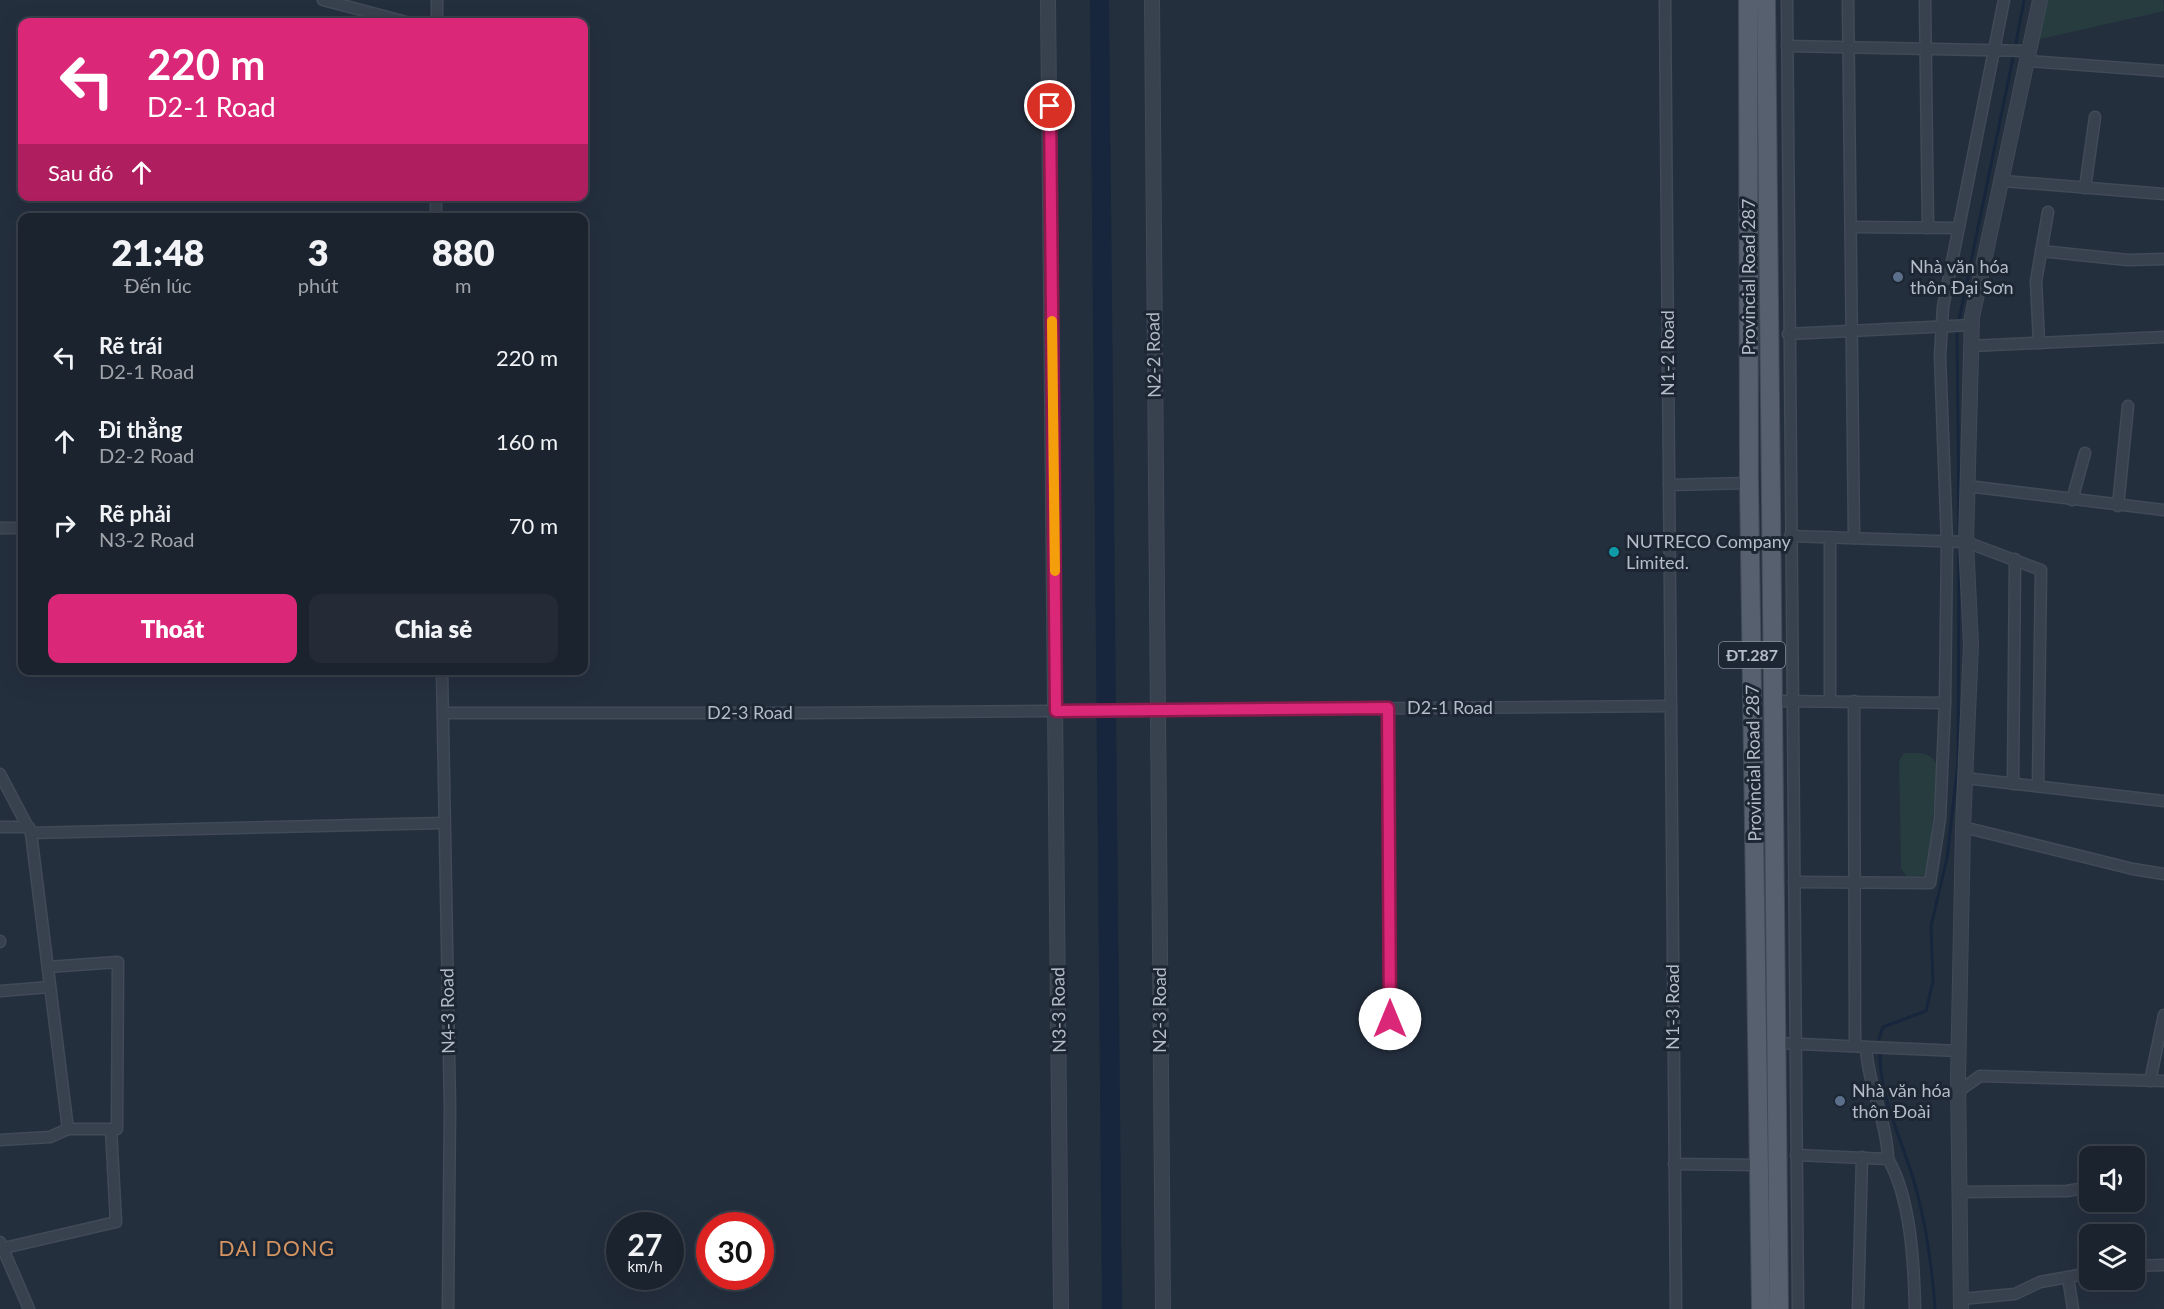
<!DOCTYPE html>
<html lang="vi">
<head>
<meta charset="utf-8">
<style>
	body { margin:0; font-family:Lato,sans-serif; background:#242b36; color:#f1f3f6; height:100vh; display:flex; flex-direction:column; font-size:22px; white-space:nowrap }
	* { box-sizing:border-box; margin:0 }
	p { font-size:20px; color:#a0a4aa }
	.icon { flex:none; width:33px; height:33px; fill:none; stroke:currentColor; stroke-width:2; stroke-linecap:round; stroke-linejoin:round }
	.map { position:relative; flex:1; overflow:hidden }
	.details { position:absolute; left:18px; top:213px; width:570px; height:462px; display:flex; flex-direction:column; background:#1b232e; border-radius:12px; box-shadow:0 6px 24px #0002,0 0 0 2px #39404a }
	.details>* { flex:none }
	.banner { position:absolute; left:18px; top:18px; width:570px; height:183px; border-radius:12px; box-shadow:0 6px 24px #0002,0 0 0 2px #39404a; background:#db2777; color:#fff; overflow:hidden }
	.fabs { position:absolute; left:2079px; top:1146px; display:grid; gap:12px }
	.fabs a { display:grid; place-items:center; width:66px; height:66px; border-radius:12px; background:#1b232e; box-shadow:0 6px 24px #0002,0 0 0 2px #39404a; font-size:30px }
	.speed { position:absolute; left:606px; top:1212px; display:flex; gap:12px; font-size:30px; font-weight:700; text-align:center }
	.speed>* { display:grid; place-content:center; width:78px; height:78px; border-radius:50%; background:#1b232e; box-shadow:0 6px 24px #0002,0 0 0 2px #39404a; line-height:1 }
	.speed small { font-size:15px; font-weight:400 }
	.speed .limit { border:9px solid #d22; background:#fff; color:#111 }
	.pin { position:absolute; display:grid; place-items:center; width:51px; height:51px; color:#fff; margin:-26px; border:3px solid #fff; border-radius:50%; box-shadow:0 2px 6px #0007 }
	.me { position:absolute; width:66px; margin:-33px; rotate:0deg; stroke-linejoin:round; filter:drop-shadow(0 0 4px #0008) }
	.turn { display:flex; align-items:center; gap:21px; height:126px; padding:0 30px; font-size:27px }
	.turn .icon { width:78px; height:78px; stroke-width:2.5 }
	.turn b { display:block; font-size:42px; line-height:51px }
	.then { display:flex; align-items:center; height:57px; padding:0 30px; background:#0003; gap:12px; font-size:22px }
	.eta { display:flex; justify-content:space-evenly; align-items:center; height:102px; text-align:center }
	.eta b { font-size:36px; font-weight:800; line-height:42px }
	.button { display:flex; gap:12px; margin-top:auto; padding:12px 30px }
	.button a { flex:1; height:69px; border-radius:12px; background:#db2777; color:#fff; font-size:24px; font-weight:800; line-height:69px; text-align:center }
	.button a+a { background:#242b36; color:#f1f3f6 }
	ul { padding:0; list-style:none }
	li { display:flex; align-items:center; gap:18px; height:84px; padding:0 30px }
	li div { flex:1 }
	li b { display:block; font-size:22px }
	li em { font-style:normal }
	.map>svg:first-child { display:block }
	.green { fill:#263c3f }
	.water { fill:#17263c }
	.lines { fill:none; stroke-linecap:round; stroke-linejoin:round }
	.stream { stroke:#17263c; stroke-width:3 }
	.minor-casing { stroke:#414a57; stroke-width:13 }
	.tertiary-casing { stroke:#414a57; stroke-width:16 }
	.primary-casing { stroke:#414a57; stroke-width:20 }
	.minor { stroke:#38414e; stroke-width:10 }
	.tertiary { stroke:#38414e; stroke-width:14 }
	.primary { stroke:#56606e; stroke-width:18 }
	.route-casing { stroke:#8e194d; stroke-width:15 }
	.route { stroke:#db2777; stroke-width:10 }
	.slow { stroke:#f59e0b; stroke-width:10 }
	.service-dot { fill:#5c6f8a; stroke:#1d2633; stroke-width:2 }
	.culture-dot { fill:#0f9aa8; stroke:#1d2633; stroke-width:2 }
	.labels { text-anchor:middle; stroke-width:6; stroke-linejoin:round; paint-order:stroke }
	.shield { fill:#1d2633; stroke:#878f9c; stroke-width:1.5 }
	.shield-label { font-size:16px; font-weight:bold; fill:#b4bcc9 }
	.poi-label { font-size:18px; fill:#b4bcc9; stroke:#1d2633; text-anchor:start }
	.street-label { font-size:18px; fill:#b4bcc9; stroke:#1d2633 }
	.quarter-label { font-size:21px; letter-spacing:1.5px; fill:#d59563; stroke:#1d2633 }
</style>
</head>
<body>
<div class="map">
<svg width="2164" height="1309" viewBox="0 0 2164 1309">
	<rect width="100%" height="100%" fill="#242f3e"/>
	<g class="green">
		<path d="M2043 0H2163L2164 11 2036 40Z"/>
		<path d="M1904 753C1919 753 1933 751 1938 768L1927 875 1907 877 1901 868 1899 761Z"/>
	</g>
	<path class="water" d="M1090 0H1109L1122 1309H1102Z"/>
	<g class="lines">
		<g class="stream">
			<path d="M2016 43 2024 0"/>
			<path d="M1959 320 2013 58"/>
			<path d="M1957 332 1959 534"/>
			<path d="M1879 1039 1883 1027 1926 1011 1933 981 1931 926 1947 858 1958 763 1959 550"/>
			<path d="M1880 1055C1880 1097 1901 1138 1913 1178 1926 1221 1932 1265 1935 1309"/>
		</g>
		<g class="minor-casing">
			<g id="minor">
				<path d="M323 0 406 22"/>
				<path d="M1665 0 1676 1309"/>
				<path d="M1787 0 1798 1309"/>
				<path d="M1848 0 1854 538"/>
				<path d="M1925 0 1928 228"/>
				<path d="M437 22V0"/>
				<path d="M1787 46 2030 51"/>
				<path d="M2028 61 2164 71"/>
				<path d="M2003 181 2164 194"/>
				<path d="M2085 188 2095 117"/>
				<path d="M436 218V196"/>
				<path d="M1851 227 1959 228"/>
				<path d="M2041 251 2128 260 2164 259"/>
				<path d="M1788 334 1972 325"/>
				<path d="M2039 343 2036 281 2048 212"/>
				<path d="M1971 346 2164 337"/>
				<path d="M1669 485 1749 483"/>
				<path d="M1967 486 2164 510"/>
				<path d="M2072 500 2085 453"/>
				<path d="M2118 506 2128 406"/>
				<path d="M0 528H22"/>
				<path d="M1790 536 1966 542 2041 570 2038 786"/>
				<path d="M442 670 450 1108 448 1309"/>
				<path d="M1830 700V537"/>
				<path d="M1774 701 1945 703 1947 543 1940 356 1943 307 2004 0"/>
				<path d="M1854 701 1855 1046"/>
				<path d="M1388 708 1390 1019"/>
				<path d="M443 713H805L1671 706"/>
				<path d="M0 774 31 833 68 1129H111L116 1222 4 1248"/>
				<path d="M1965 778 2164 801"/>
				<path d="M2013 784 2015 559"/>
				<path d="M0 827H29"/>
				<path d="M1963 827 2133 869 2164 874"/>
				<path d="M31 833 444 823"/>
				<path d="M1794 882 1930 883 1940 819 1945 703"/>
				<path d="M0 941V942"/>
				<path d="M48 967 118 962 117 1129H111"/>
				<path d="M0 991 50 987"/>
				<path d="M1777 1043 1959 1051"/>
				<path d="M1866 1047C1868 1086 1887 1121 1888 1159"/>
				<path d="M2150 1081 2164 1015"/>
				<path d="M1959 1091 1980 1076 2164 1081"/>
				<path d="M0 1140 50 1137 68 1129"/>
				<path d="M1796 1155 1888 1159C1911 1198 1914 1265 1915 1309"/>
				<path d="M1674 1164 1759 1165"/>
				<path d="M2134 1176 2140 1175"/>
				<path d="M1960 1192 2067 1191 2090 1187"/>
				<path d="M0 1242 29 1309"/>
				<path d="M2134 1266 2164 1265"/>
				<path d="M2068 1277 2073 1309"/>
				<path d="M1961 1299 2015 1294 2040 1282 2090 1273"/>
				<path d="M1858 1309 1862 1157"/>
			</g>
		</g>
		<g class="tertiary-casing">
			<g id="tertiary">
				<path d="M1048 0 1061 1309"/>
				<path d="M1152 0 1163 1309"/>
				<path d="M1961 1309 1958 1079 1963 827 1971 645 1966 542 1972 317 2040 0"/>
			</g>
		</g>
		<g class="primary-casing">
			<g id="primary">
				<path d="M1748 0 1749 483 1761 1309"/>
				<path d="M1766 0 1779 1309"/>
			</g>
		</g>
		<use href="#minor" class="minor"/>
		<use href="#tertiary" class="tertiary"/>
		<use href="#primary" class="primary"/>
	</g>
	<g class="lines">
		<g class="route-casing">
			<path id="route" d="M1050 106 1056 711 1388 708 1390 1019"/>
		</g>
		<use href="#route" class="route"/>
		<path class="slow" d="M1052 321 1055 571"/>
	</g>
	<g class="service-dot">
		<circle cx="1898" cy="277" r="6"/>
		<circle cx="1840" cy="1101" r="6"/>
	</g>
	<circle class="culture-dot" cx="1614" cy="552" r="6"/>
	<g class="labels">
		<rect class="shield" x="1719" y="642" width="66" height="26" rx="4.5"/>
		<g class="shield-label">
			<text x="1752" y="661">ĐT.287</text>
		</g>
		<g class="poi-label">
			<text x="1910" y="273">Nhà văn hóa<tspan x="1910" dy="21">thôn Đại Sơn</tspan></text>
			<text x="1626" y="548">NUTRECO Company<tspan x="1626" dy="21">Limited.</tspan></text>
			<text x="1852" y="1097">Nhà văn hóa<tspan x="1852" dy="21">thôn Đoài</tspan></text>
		</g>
		<g class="street-label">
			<text transform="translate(1749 277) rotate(-90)" y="6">Provincial Road 287</text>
			<text transform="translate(1668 353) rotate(-90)" y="6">N1-2 Road</text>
			<text transform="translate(1154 355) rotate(-91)" y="6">N2-2 Road</text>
			<text x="1450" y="714">D2-1 Road</text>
			<text x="750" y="719">D2-3 Road</text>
			<text transform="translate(1754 763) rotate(-91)" y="6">Provincial Road 287</text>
			<text transform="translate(1673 1007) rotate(-90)" y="6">N1-3 Road</text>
			<text transform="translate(1059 1010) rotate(-91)" y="6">N3-3 Road</text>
			<text transform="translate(1160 1010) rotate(-90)" y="6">N2-3 Road</text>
			<text transform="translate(448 1011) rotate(-91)" y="6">N4-3 Road</text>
		</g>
		<g class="quarter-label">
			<text x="277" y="1256">DAI DONG</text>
		</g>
	</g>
</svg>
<div class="fabs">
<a><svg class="icon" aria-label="sound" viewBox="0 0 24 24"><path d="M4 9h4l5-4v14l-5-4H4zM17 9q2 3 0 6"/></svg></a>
<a><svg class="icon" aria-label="layers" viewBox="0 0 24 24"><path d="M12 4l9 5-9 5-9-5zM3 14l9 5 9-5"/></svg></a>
</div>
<div class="speed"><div>27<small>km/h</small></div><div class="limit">30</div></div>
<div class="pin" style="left:1050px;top:106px;background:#d93025"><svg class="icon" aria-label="arrive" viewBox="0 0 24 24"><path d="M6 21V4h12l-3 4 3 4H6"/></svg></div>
<svg class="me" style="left:1390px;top:1019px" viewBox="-20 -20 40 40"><circle r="19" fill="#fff"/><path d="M0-13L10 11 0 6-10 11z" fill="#db2777"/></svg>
<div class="banner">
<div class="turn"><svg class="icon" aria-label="left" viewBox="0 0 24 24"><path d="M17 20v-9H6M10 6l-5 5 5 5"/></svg><div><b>220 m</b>D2-1 Road</div></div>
<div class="then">Sau đó<svg class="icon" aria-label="ahead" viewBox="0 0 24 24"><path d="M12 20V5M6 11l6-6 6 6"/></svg></div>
</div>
<section class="details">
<div class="eta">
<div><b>21:48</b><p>Đến lúc</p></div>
<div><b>3</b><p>phút</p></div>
<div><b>880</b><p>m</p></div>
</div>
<ul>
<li><svg class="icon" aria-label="left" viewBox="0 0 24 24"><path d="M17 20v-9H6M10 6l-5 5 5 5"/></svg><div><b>Rẽ trái</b><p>D2-1 Road</p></div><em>220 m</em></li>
<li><svg class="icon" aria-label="ahead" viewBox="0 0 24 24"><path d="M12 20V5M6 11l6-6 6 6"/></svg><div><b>Đi thẳng</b><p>D2-2 Road</p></div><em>160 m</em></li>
<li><svg class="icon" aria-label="right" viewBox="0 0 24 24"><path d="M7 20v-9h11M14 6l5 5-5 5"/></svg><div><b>Rẽ phải</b><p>N3-2 Road</p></div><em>70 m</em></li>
</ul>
<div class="button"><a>Thoát</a><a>Chia sẻ</a></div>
</section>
</div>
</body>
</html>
